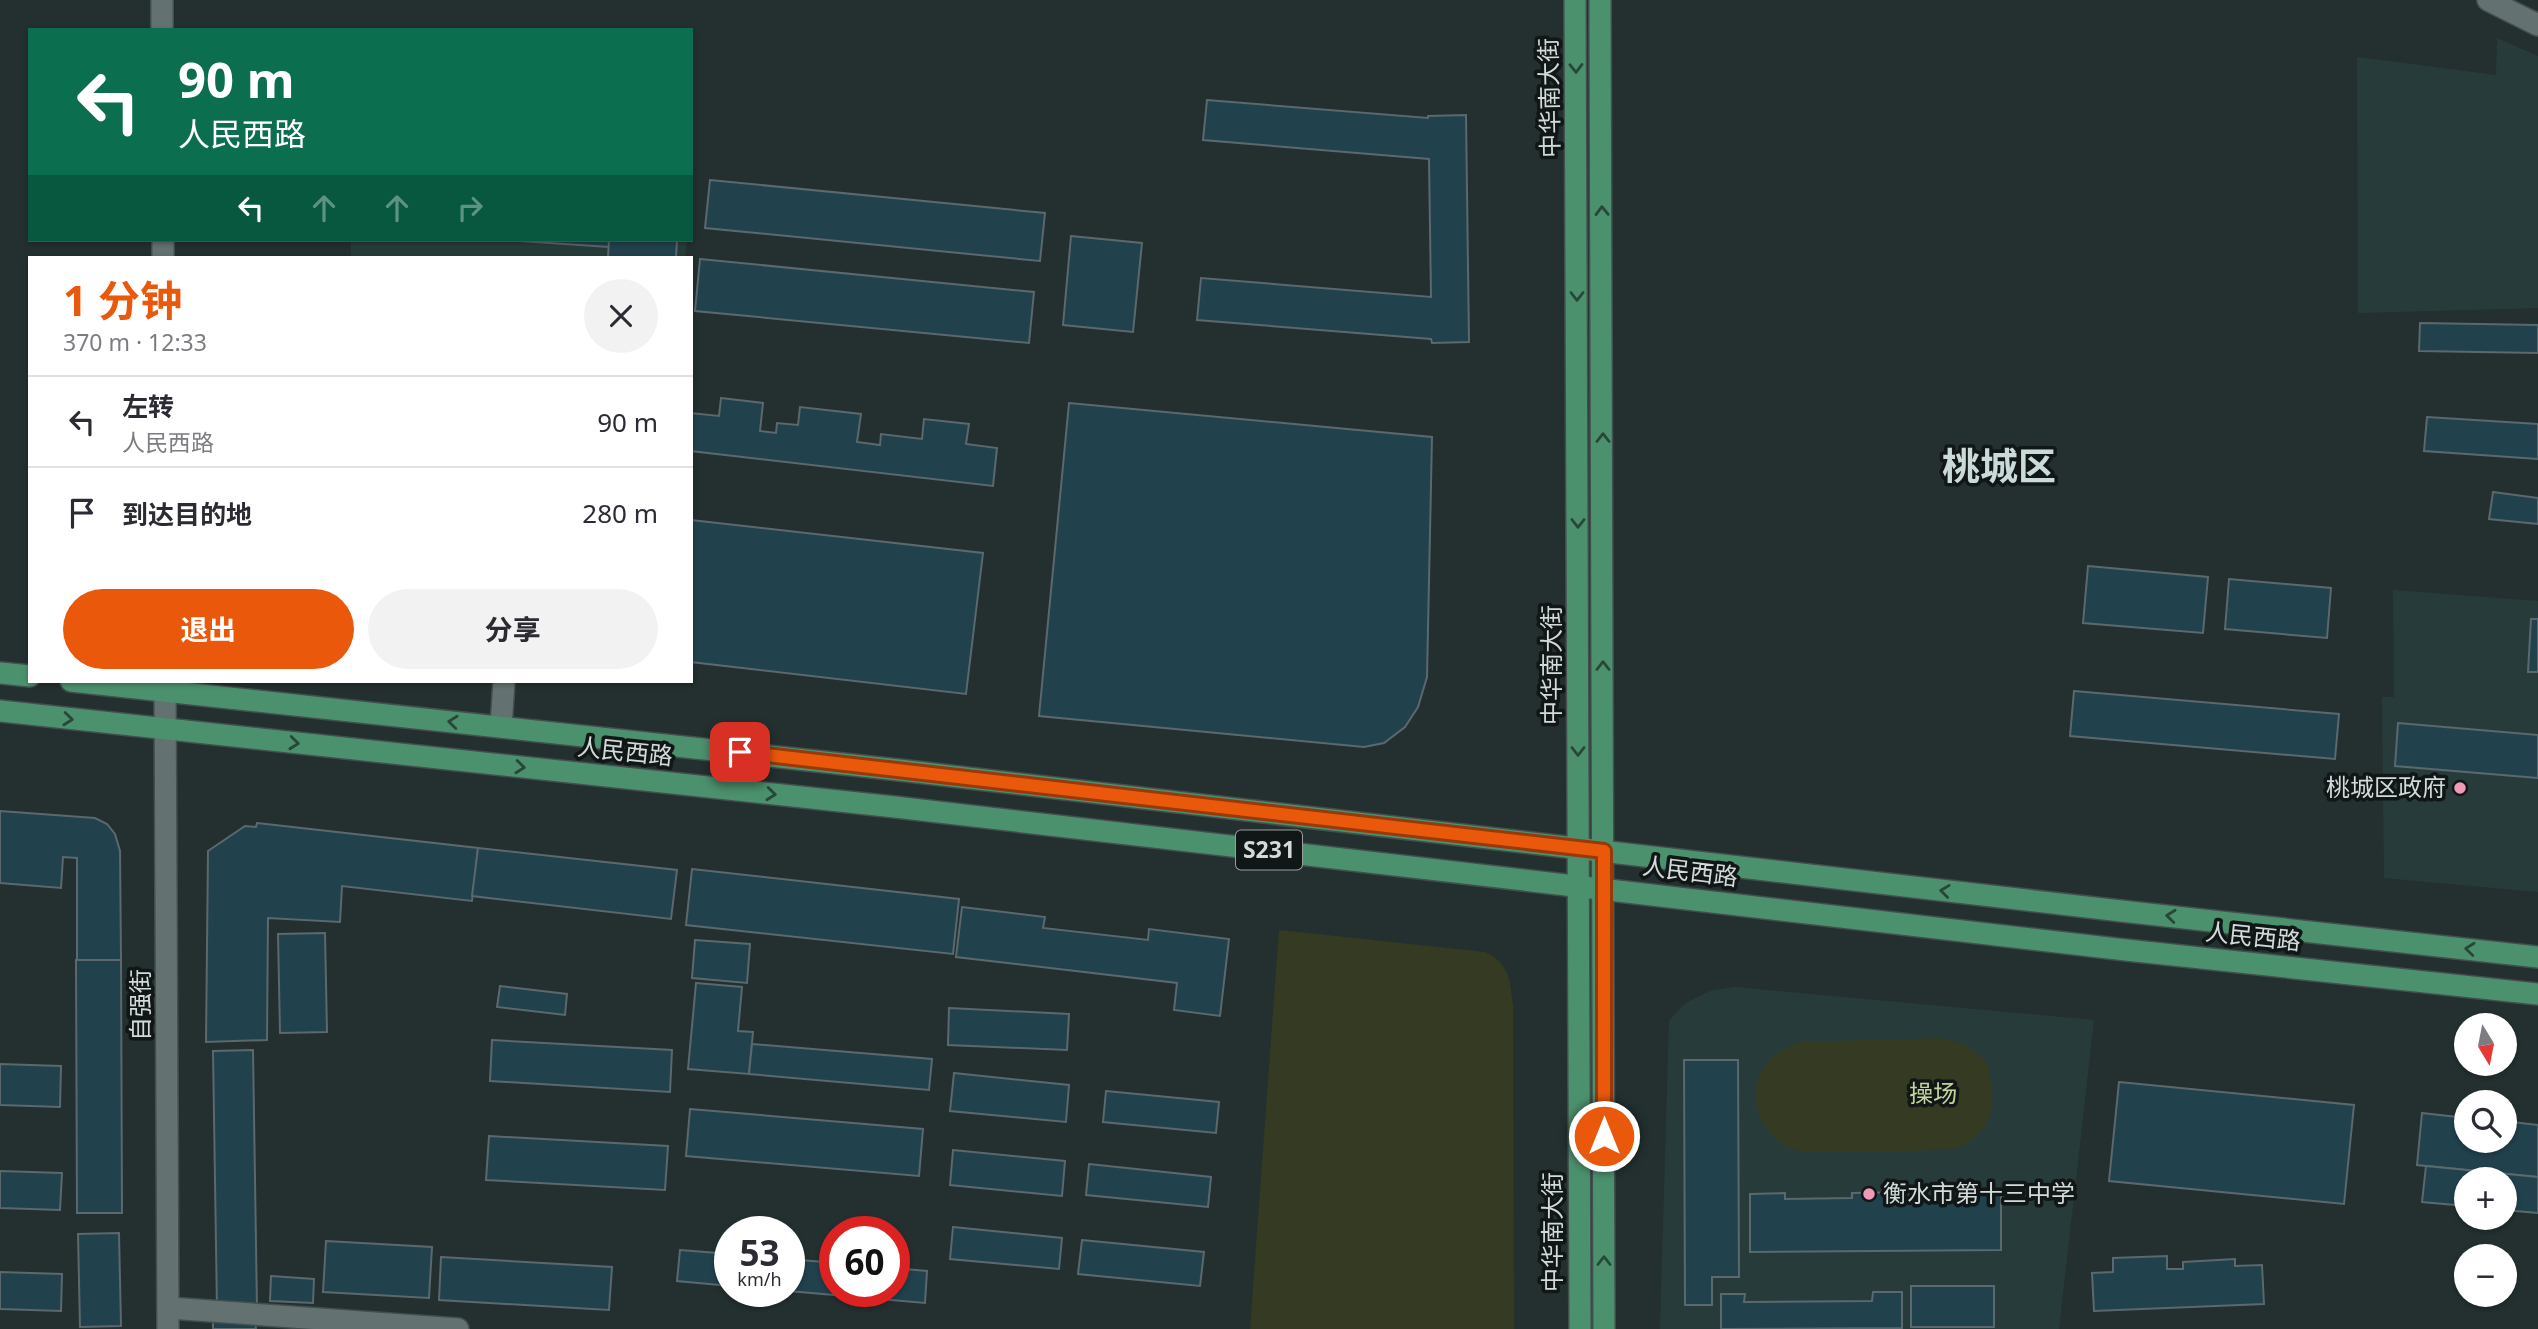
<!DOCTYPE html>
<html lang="zh">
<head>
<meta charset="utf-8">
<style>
	body { margin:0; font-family:"Noto Sans","Noto Sans SC",sans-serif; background:#f2f2f3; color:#2b2b33; height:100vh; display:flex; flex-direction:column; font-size:26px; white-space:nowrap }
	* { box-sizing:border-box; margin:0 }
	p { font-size:23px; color:#7c7c81 }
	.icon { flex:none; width:38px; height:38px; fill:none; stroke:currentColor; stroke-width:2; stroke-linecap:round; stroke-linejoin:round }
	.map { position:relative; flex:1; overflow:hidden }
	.drawer { position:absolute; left:28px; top:256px; width:665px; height:427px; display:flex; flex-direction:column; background:#fff; border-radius:0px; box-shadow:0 2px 5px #0004 }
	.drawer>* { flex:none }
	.banner { position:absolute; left:28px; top:28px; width:665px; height:214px; border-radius:0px; box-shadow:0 2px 5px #0004; background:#0b6e4f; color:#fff; overflow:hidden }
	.needle { width:46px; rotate:170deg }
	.fabs { position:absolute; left:2454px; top:1013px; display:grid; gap:14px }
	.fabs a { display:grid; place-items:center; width:63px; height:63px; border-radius:50%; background:#fff; box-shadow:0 2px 5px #0004; font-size:35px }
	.speed { position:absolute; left:714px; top:1216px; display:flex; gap:14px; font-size:35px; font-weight:700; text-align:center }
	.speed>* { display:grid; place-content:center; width:91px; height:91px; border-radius:50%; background:#fff; box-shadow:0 2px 5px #0004; line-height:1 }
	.speed small { font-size:18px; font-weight:400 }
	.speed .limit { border:10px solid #d22; background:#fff; color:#111 }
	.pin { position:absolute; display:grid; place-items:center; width:60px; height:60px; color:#fff; margin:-30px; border-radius:14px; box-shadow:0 4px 10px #0006 }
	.me { position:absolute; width:77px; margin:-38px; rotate:0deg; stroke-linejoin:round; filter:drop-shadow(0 0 5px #0008) }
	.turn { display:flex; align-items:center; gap:24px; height:147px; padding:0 35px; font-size:32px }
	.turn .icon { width:91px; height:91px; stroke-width:2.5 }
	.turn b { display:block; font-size:49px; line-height:60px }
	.lanes { display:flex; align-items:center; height:66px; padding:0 35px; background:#0003; justify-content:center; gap:35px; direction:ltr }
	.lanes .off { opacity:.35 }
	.round { display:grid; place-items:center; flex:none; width:74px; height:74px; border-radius:37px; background:#f2f2f3 }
	.summary { display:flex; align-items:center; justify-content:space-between; height:119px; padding:0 35px }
	h1 { font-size:42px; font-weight:700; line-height:52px; color:#ea580c }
	.button { display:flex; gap:14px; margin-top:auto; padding:14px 35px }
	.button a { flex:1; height:80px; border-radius:42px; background:#ea580c; color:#fff; font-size:28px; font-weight:700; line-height:80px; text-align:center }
	.button a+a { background:#f2f2f3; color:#2b2b33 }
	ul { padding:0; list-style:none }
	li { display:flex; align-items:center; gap:21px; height:91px; padding:0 35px; border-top:2px solid #e1e1e2 }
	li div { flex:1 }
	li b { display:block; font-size:26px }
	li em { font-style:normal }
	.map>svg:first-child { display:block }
	.built { fill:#273c3a }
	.green { fill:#343b22 }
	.building { fill:#21414d; stroke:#5b686d; stroke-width:2 }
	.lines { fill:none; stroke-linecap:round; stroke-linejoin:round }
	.minor-casing { stroke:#434e4e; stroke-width:24 }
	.major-casing { stroke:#434e4e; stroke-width:24 }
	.minor { stroke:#637270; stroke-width:21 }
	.major { stroke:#4c916e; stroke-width:21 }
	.oneway { stroke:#294739 }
	.route-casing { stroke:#983908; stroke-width:18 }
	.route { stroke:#ea580c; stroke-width:12 }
	.poi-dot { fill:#f09ab7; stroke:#111616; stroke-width:2.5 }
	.labels { text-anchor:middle; stroke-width:7; stroke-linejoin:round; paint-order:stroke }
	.shield { fill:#111616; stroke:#989f9f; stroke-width:2 }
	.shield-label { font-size:23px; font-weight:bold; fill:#d2dada }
	.street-label { font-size:24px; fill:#d2dada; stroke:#111616 }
	.poi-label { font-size:24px; fill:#d2dada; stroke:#111616; text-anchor:end }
	.park-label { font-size:24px; fill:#c4d49f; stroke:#111616 }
	.town-label { font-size:38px; font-weight:bold; fill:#cadad8; stroke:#111616 }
</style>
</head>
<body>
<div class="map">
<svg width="2538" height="1329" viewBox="0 0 2538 1329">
	<rect width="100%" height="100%" fill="#23302f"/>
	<g class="built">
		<path d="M2497 38 2538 56V308L2358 313 2357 57 2496 75Z"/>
		<path d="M351 240H687L685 257H351Z"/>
		<path d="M2393 590 2538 601V892L2384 878 2382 697H2394Z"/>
		<path d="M1735 987 2094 1020 2059 1329H1660L1669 1021 1683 1005 1699 996 1713 990Z"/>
	</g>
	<g class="green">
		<path d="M1279 930 1485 952C1510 964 1510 980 1513 1006L1514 1329H1250Z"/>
		<path d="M1940 1038 1964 1044 1987 1062C1996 1101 1998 1127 1959 1148 1920 1152 1881 1151 1842 1151 1828 1151 1812 1154 1799 1151 1772 1145 1754 1116 1756 1091 1757 1065 1778 1051 1799 1042Z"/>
	</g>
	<g class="building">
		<path d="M1207 100 1428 118V116L1466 115 1469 342 1432 343 1431 339 1197 320 1201 278 1431 297 1429 159 1203 140Z"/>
		<path d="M710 180 1045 213 1040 261 705 228Z"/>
		<path d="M1071 236 1142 243 1133 332 1063 325Z"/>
		<path d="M503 240H609V247Z"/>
		<path d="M609 240H677L676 257H608Z"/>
		<path d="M700 259 1034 292 1029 343 695 311Z"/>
		<path d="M2420 323 2538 325V353L2419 351Z"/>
		<path d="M721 398 763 403 760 431 776 433 777 423 798 425 800 407 861 414 857 442 880 445 881 434 922 439 924 419 969 424 966 444 997 448 993 486 691 451V413L719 416Z"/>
		<path d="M1069 403 1432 437 1427 677 1418 707 1405 727 1384 743 1364 747 1039 716Z"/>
		<path d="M2427 417 2538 424V459L2424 451Z"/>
		<path d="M2493 492 2538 498V524L2489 519Z"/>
		<path d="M691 520 983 553 966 694 691 662Z"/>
		<path d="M2088 566 2208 577 2203 633 2083 623Z"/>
		<path d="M2229 579 2331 588 2327 638 2225 629Z"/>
		<path d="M2531 619H2538V672H2528Z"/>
		<path d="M2074 691 2339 714 2335 759 2070 736Z"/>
		<path d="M2398 723 2538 735V778L2395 766Z"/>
		<path d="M0 811 95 818 107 824 115 834 120 851 121 960H77V858L63 857 61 888 0 883Z"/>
		<path d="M257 823 478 848 472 901 342 886 340 922 268 918 267 1040 206 1042 208 851 245 826 256 827Z"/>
		<path d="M478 848 677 870 671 919 472 896Z"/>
		<path d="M692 869 959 899 953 954 686 925Z"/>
		<path d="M962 907 1045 917 1043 928 1148 940 1149 929 1229 939 1220 1016 1174 1010 1177 983 956 957Z"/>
		<path d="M325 933 327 1032 280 1033 278 934Z"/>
		<path d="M695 940 750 944 747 983 692 978Z"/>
		<path d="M76 960H121L122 1213H77Z"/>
		<path d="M696 983 742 987 738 1031 753 1032 749 1074 688 1069Z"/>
		<path d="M500 986 567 994 565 1015 497 1007Z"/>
		<path d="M949 1008 1069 1014 1067 1050 948 1045Z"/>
		<path d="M492 1040 672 1050 670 1092 490 1081Z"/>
		<path d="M752 1044 932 1059 929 1090 749 1074Z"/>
		<path d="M253 1050 257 1309 217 1310 213 1051Z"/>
		<path d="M1684 1060H1738L1739 1277H1712V1305H1685Z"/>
		<path d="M0 1064 61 1066 60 1107 0 1105Z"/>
		<path d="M954 1073 1069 1085 1066 1122 950 1111Z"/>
		<path d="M2119 1082 2354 1105 2344 1204 2109 1181Z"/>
		<path d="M1106 1091 1219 1102 1216 1133 1103 1122Z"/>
		<path d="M690 1109 923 1129 919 1176 686 1156Z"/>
		<path d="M2422 1113 2466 1118V1141H2504V1121L2538 1125V1177L2417 1165Z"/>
		<path d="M489 1136 668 1146 665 1190 486 1180Z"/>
		<path d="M953 1150 1065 1161 1062 1196 950 1185Z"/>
		<path d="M1089 1164 1211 1177 1208 1207 1086 1195Z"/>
		<path d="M2426 1166 2538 1177V1213L2504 1210V1180H2466V1206L2422 1202Z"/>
		<path d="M0 1171 62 1173 60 1210 0 1208Z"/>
		<path d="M1969 1191H2001V1250L1750 1252V1194L1785 1193V1199L1852 1198V1193L1909 1192V1198L1969 1197Z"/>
		<path d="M953 1227 1062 1238 1059 1269 950 1259Z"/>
		<path d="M119 1233 121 1326 80 1327 78 1234Z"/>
		<path d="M1082 1240 1204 1252 1200 1286 1078 1274Z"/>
		<path d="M326 1241 432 1247 429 1298 323 1292Z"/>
		<path d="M680 1250 730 1254V1286L677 1281Z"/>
		<path d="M2167 1256V1269H2183V1262L2235 1259V1266L2262 1265 2264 1304 2094 1311 2092 1273 2113 1272V1258Z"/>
		<path d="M441 1257 612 1267 609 1310 439 1300Z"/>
		<path d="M789 1259 835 1263V1292H894V1268L927 1271 925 1303 789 1291Z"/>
		<path d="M0 1272 62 1274 61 1311 0 1309Z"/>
		<path d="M271 1276 314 1279 313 1303 270 1301Z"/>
		<rect x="1911" y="1286" width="83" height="41"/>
		<path d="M1873 1292H1902V1328L1721 1329V1294H1745L1744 1302 1872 1301Z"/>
		<path d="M255 1319 256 1329H213V1320Z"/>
	</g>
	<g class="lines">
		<g class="minor-casing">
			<g id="minor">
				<path d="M162 0V30"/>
				<path d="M2488 0 2538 25"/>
				<path d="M163 240V257"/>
				<path d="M165 681 168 1329"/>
				<path d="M501 727 504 681"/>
				<path d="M169 1308 458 1329"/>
			</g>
		</g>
		<g class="major-casing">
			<g id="major">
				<path d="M1575 0 1580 1329"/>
				<path d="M1600 0 1604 1329"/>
				<path d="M0 673 30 676"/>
				<path d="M71 681 899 770 2130 912 2538 957"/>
				<path d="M0 711 895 807 2126 950 2538 994"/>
			</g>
		</g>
		<use href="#minor" class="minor"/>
		<use href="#major" class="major"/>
	</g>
	<defs><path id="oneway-chevron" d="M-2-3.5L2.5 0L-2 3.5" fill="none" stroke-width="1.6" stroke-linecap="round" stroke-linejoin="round" transform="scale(1.75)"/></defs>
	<g class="oneway">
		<use href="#oneway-chevron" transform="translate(1576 68) rotate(89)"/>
		<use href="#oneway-chevron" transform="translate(1602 211) rotate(-91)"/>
		<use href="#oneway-chevron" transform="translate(1577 296) rotate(90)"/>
		<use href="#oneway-chevron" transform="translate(1603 438) rotate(-90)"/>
		<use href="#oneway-chevron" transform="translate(1578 523) rotate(90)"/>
		<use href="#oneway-chevron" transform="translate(1603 666) rotate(-90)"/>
		<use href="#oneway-chevron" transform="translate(68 719) rotate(6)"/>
		<use href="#oneway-chevron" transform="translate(453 722) rotate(-174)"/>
		<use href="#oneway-chevron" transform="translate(294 743) rotate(6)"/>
		<use href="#oneway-chevron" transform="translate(1578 751) rotate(90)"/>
		<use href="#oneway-chevron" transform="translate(520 767) rotate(6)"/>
		<use href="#oneway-chevron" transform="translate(771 794) rotate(6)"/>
		<use href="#oneway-chevron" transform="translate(1945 891) rotate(-173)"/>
		<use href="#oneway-chevron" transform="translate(2171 916) rotate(-174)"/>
		<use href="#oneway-chevron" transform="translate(2470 949) rotate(-174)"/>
		<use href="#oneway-chevron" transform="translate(1604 1261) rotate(-90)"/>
	</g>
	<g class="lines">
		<g class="route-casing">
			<path id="route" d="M740 752 1604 851V1136"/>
		</g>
		<use href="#route" class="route"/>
	</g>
	<g class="poi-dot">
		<circle cx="2460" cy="788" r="7"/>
		<circle cx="1869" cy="1194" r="7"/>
	</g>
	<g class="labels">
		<rect class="shield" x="1236" y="830.5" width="66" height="39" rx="5"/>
		<g class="shield-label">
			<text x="1269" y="858">S231</text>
		</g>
		<g class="street-label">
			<text transform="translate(1550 98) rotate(-91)" y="8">中华南大街</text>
			<text transform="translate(1552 665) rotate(-90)" y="8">中华南大街</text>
			<text transform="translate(625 752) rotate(6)" y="8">人民西路</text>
			<text transform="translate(1690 872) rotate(7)" y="8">人民西路</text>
			<text transform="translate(2253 937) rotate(6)" y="8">人民西路</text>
			<text transform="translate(141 1005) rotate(-90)" y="8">自强街</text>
			<text transform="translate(1553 1232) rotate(-90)" y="8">中华南大街</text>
		</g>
		<g class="poi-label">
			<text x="2446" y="796">桃城区政府</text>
			<text x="1883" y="1202" text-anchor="start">衡水市第十三中学</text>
		</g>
		<g class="park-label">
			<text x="1933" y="1102">操场</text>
		</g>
		<g class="town-label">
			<text x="1999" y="480">桃城区</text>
		</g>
	</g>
</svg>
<div class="fabs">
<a><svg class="needle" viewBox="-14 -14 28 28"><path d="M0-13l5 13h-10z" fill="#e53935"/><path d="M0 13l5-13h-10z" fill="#7c7c81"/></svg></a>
<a><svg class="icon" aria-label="search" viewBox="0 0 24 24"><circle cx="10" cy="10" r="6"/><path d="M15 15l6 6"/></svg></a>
<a>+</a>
<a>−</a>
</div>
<div class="speed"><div>53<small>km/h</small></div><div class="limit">60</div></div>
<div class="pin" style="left:740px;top:752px;background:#d93025"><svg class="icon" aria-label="arrive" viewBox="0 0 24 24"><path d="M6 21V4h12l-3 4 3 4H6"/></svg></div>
<svg class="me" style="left:1604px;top:1136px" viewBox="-20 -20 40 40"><circle r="17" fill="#ea580c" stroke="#fff" stroke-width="3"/><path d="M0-11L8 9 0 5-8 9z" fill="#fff"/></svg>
<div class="banner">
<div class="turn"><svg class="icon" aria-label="left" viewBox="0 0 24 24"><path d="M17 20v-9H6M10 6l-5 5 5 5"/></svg><div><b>90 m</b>人民西路</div></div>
<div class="lanes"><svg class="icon" aria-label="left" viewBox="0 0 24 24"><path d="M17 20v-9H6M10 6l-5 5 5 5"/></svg><svg class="icon off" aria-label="ahead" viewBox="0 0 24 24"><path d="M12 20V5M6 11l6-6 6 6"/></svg><svg class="icon off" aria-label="ahead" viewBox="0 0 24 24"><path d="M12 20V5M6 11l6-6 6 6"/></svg><svg class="icon off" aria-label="right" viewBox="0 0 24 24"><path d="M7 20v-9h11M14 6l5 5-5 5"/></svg></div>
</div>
<section class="drawer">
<div class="summary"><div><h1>1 分钟</h1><p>370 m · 12:33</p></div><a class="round"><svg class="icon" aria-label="close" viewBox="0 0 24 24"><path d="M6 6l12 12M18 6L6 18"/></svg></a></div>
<ul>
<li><svg class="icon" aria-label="left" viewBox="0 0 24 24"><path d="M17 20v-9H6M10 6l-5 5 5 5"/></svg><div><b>左转</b><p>人民西路</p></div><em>90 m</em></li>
<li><svg class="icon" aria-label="arrive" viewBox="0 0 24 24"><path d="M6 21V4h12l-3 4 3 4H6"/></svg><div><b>到达目的地</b></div><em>280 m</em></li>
</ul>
<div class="button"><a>退出</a><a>分享</a></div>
</section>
</div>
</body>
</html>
